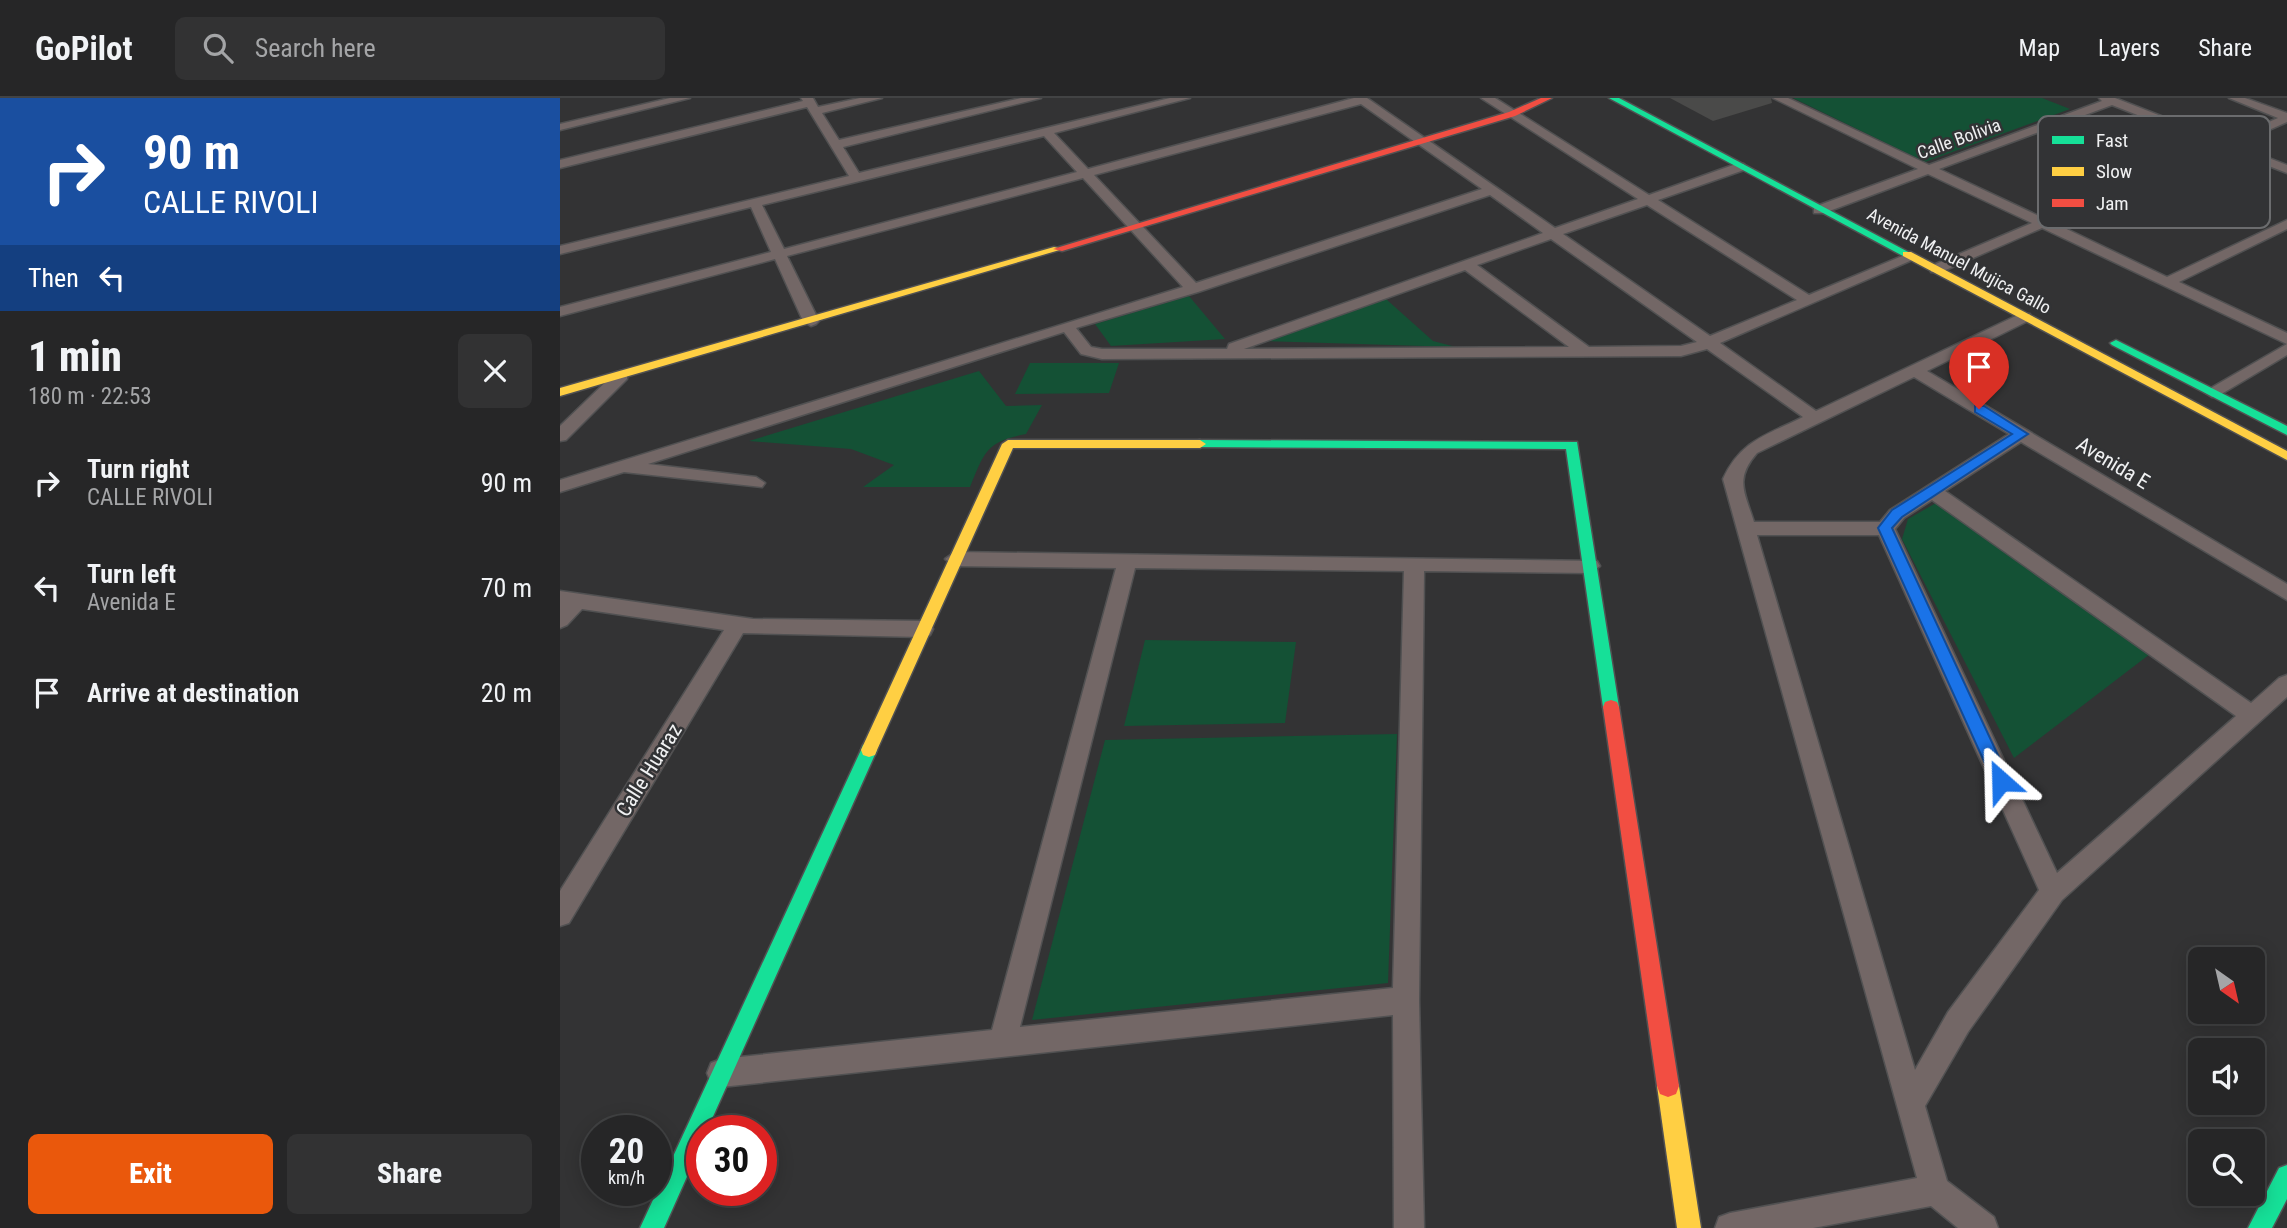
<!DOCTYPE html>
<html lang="en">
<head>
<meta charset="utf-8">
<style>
	body { margin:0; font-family:"Roboto Condensed",sans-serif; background:#323233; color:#f1f3f6; height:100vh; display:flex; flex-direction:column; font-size:26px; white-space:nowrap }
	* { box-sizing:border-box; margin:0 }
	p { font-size:23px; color:#a4a5a7 }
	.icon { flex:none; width:38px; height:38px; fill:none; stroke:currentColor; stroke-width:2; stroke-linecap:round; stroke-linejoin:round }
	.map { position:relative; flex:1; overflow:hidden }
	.drawer { display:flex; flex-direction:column; background:#262627; width:560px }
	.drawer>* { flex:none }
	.top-card { background:#1a4fa0; color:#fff; overflow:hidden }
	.needle { width:46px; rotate:146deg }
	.fabs { position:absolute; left:1628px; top:849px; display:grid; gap:14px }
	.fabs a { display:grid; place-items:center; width:77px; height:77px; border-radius:10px; background:#262627; box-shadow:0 4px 18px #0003,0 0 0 2px #424344; font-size:35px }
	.speed { position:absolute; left:21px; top:1017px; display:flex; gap:14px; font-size:35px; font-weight:700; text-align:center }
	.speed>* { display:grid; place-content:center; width:91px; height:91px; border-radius:50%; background:#262627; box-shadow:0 4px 18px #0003,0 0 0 2px #424344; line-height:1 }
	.speed small { font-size:18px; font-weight:400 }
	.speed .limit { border:10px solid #d22; background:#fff; color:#111 }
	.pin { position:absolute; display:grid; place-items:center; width:60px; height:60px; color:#fff; margin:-72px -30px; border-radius:50% 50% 50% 0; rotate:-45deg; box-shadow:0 0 7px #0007 }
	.pin .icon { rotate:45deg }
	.me { position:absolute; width:77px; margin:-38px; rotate:335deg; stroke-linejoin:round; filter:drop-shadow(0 0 5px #0008) }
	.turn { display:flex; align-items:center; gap:24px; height:147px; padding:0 28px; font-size:32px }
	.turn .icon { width:91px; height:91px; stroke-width:2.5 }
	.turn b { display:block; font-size:49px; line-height:60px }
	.then { display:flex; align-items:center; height:66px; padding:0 28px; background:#0003; gap:14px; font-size:26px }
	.round { display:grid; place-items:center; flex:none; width:74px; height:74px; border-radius:10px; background:#323233 }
	.headline { display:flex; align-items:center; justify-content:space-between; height:119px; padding:0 28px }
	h1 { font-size:42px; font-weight:800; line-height:52px }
	.primary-button { display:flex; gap:14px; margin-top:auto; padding:14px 28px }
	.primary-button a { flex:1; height:80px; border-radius:10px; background:#ea580c; color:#fff; font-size:28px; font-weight:800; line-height:80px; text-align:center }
	.primary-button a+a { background:#323233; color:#f1f3f6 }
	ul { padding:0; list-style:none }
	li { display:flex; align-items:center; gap:21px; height:105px; padding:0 28px }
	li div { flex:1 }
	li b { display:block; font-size:26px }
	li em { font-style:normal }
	header { display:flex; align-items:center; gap:42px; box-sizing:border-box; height:98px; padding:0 35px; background:#262627; border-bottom:2px solid #424344 }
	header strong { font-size:33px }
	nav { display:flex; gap:38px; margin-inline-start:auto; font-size:24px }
	.search { width:490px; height:63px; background:#323233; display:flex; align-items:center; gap:18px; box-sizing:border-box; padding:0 24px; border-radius:10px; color:#a4a5a7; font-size:26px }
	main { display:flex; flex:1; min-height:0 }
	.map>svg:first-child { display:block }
	.green { fill:#145135 }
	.building { fill:#4a4a49 }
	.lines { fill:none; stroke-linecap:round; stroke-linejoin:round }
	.street-casing { stroke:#515152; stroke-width:3 }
	.fast-casing { stroke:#515152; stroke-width:3 }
	.slow-casing { stroke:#515152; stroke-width:3 }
	.jam-casing { stroke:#515152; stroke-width:3 }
	.street { fill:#736766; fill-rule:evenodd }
	.fast { fill:#16e098; fill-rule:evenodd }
	.slow { fill:#ffcf43; fill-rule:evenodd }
	.jam { fill:#f24e42; fill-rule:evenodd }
	.route { fill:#1a73e8; stroke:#114b97; stroke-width:2 }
	.labels { text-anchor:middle; stroke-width:5; stroke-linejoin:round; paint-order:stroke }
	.far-street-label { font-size:18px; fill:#f0f1f2; stroke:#323335 }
	.street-label { font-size:21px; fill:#f0f1f2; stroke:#323335 }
	.key { fill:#323335; stroke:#6b6c6e; stroke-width:2 }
	.key-label { font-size:19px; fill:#f0f1f2 }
</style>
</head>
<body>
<header>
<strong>GoPilot</strong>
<div class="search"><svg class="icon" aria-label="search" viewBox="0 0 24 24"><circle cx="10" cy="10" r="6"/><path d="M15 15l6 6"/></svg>Search here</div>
<nav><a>Map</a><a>Layers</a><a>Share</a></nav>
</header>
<main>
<section class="drawer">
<div class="top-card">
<div class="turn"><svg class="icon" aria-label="right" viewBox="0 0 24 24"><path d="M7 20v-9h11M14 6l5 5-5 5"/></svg><div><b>90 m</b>CALLE RIVOLI</div></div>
<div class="then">Then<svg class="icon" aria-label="left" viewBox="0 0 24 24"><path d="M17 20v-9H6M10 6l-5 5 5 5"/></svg></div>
</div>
<div class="headline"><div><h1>1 min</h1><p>180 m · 22:53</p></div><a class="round"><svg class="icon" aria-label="close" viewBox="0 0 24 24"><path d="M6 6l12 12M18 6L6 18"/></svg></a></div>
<ul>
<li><svg class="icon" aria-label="right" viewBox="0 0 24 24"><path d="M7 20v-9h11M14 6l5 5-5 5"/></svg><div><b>Turn right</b><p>CALLE RIVOLI</p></div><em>90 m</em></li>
<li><svg class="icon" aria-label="left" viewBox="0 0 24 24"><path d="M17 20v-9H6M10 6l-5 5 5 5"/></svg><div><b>Turn left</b><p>Avenida E</p></div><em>70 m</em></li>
<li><svg class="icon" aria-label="arrive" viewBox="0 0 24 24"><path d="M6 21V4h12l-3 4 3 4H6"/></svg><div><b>Arrive at destination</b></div><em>20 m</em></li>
</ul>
<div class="primary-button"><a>Exit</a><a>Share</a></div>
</section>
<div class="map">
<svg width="1727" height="1130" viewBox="0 0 1727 1130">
	<rect width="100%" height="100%" fill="#333334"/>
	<g class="green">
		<path d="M1233 0H1482L1510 11 1365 64Z"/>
		<path d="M629 198 665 241 551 248 535 226Z"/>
		<path d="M826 201 873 243 896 249 702 243Z"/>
		<path d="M470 265H559L549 295 455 296Z"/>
		<path d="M419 273 446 308 482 307 466 336C426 344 425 353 410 389H303L334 367 291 351 189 343Z"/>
		<path d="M1376 405 1590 556 1454 660 1342 441 1348 421Z"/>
		<path d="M585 542 736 544 725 625 564 628Z"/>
		<path d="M837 636 828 885 472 922 545 642Z"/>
	</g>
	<path class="building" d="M1110 0H1211L1212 5 1153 23Z"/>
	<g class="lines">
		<g class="street-casing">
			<g id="street">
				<path d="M110 0H130L0 32V26Z"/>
				<path d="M241 0H253L258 9 300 0H322L262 15 279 42 461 0H481L283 49 299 75 610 0H630L494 35 528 71 794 0H807L995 130 1078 101 921 0H935L1089 97 1176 66H1184V72L1098 102 1249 197 1347 156 1359 159 1160 245 1256 313 1460 216H1470V222L1367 273 1727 486V502L1461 344 1385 393 1691 605 1719 580 1727 577V599L1502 802 1408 934 1365 1008 1387 1083 1434 1119 1438 1130H1398L1371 1108 1253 1130H1155L1159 1119 1170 1115 1357 1080 1163 381C1181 342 1207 337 1243 319L1147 251 1121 258 542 261 521 256 504 234 88 366 196 379 205 385 202 389 64 374 0 394V382L623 189 523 80 227 158 259 223 256 226 251 228 243 223 215 161 0 218V209L211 154 191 109 0 156V148L289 78 247 9 0 70V62L243 3ZM801 6 922 91 636 185 534 77ZM484 38 517 74 224 151 202 107ZM930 97 983 135 669 246 667 251H542L531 249 516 230 638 194ZM1087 107 1237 202 1150 238 1003 136ZM991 141 1137 244 1121 248 1029 249 917 167ZM905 172 1009 249 684 251ZM1354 279 1449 336 1330 412 1320 424H1194C1185 395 1174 381 1197 355ZM1372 402 1676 618 1497 775 1335 431 1344 420ZM1197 437H1319L1479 792 1388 914 1355 972Z"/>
				<path d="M1213 0H1228L1369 67 1542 3 1539 0H1555L1665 43 1718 20 1669 0H1685L1727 15V24L1675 47 1727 67V75L1665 51 1494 125 1607 179 1727 122V131L1619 184 1727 235V246L1482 130 1381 174H1371V168L1472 125 1368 76 1264 115H1254V109L1358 71ZM1552 7 1654 47 1593 73 1490 30ZM1479 34 1582 78 1483 120 1379 71Z"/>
				<path d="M1727 246V257L1658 298 1652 299 1644 294Z"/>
				<path d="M61 273 67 275V281L6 342 0 343V328L55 275Z"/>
				<path d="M395 454 1037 463 1040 468 1030 475 864 473 859 902 864 1130H834L833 917 161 989 151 985 147 975 151 965 161 961 432 932 556 470 395 468 385 461ZM575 470 844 473 833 890 460 929Z"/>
				<path d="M0 493 193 521 363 523 370 525 373 531 370 537 363 539 183 535 9 825 0 828V793L164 532 22 511 7 527 0 530Z"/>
			</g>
		</g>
		<g class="fast-casing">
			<g id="fast">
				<path d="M1049 0H1059L1352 156 1343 158Z"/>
				<path d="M1556 242 1727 328V337L1552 247 1550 245Z"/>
				<path d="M640 342 1017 344 1059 609 1057 614H1045L1043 609 1006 351 635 349V343Z"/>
				<path d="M309 645 315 647 317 652 147 1032H142V1045L104 1130H80L301 652 303 647Z"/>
				<path d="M1727 1067V1101L1712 1130H1688L1719 1070Z"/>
			</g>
		</g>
		<g class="slow-casing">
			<g id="slow">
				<path d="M494 149 503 151 0 298V290Z"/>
				<path d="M1343 154H1351L1727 353V362L1343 158Z"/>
				<path d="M448 342H640L646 346 640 350H453L317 652 315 657 309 659 303 657 301 652 442 346Z"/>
				<path d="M1108 977 1116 980 1119 988 1141 1130H1117L1097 988 1100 980Z"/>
			</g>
		</g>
		<g class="jam-casing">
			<g id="jam">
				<path d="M981 0H992L955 18 502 153 493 151 949 14Z"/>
				<path d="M1051 602 1057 604 1059 609 1119 988 1116 996 1108 999 1100 996 1097 988 1043 609 1045 604Z"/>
			</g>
		</g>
		<use href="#street" class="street"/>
		<use href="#fast" class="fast"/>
		<use href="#slow" class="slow"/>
		<use href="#jam" class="jam"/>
	</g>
	<path class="route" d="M1415 308H1424L1468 336 1342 419 1332 430 1450 683 1441 691 1433 683 1318 430 1332 412 1452 336 1415 314Z"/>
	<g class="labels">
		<g class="far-street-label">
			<text transform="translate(1399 41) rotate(-20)" y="6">Calle Bolivia</text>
			<text transform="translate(1399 163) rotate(28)" y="6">Avenida Manuel Mujica Gallo</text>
		</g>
		<g class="street-label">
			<text transform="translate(1553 365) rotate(31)" y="7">Avenida E</text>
			<text transform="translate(89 672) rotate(-58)" y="7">Calle Huaraz</text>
		</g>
	</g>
	<rect x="1478" y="18" width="232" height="112" rx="10" class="key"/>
	<rect x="1492" y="38" width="32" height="8" fill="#16e098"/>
	<rect x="1492" y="69" width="32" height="9" fill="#ffcf43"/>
	<rect x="1492" y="101" width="32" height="8" fill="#f24e42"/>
	<g class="key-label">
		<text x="1536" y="49">Fast</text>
		<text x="1536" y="80">Slow</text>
		<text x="1536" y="112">Jam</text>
	</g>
</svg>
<div class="fabs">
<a><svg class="needle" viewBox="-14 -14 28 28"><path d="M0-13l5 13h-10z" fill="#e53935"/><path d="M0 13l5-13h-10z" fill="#a4a5a7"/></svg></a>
<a><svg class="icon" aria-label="sound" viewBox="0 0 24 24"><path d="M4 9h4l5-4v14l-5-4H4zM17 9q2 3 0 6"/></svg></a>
<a><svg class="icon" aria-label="search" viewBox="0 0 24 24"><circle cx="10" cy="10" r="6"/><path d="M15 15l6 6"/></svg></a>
</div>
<div class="speed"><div>20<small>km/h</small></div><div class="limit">30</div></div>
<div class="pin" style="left:1419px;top:311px;background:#d93025"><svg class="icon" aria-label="arrive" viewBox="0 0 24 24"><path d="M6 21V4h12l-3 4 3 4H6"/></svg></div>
<svg class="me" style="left:1441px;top:683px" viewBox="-20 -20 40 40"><path d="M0-17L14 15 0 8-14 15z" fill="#1a73e8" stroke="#fff" stroke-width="4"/></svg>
</div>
</main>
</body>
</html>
